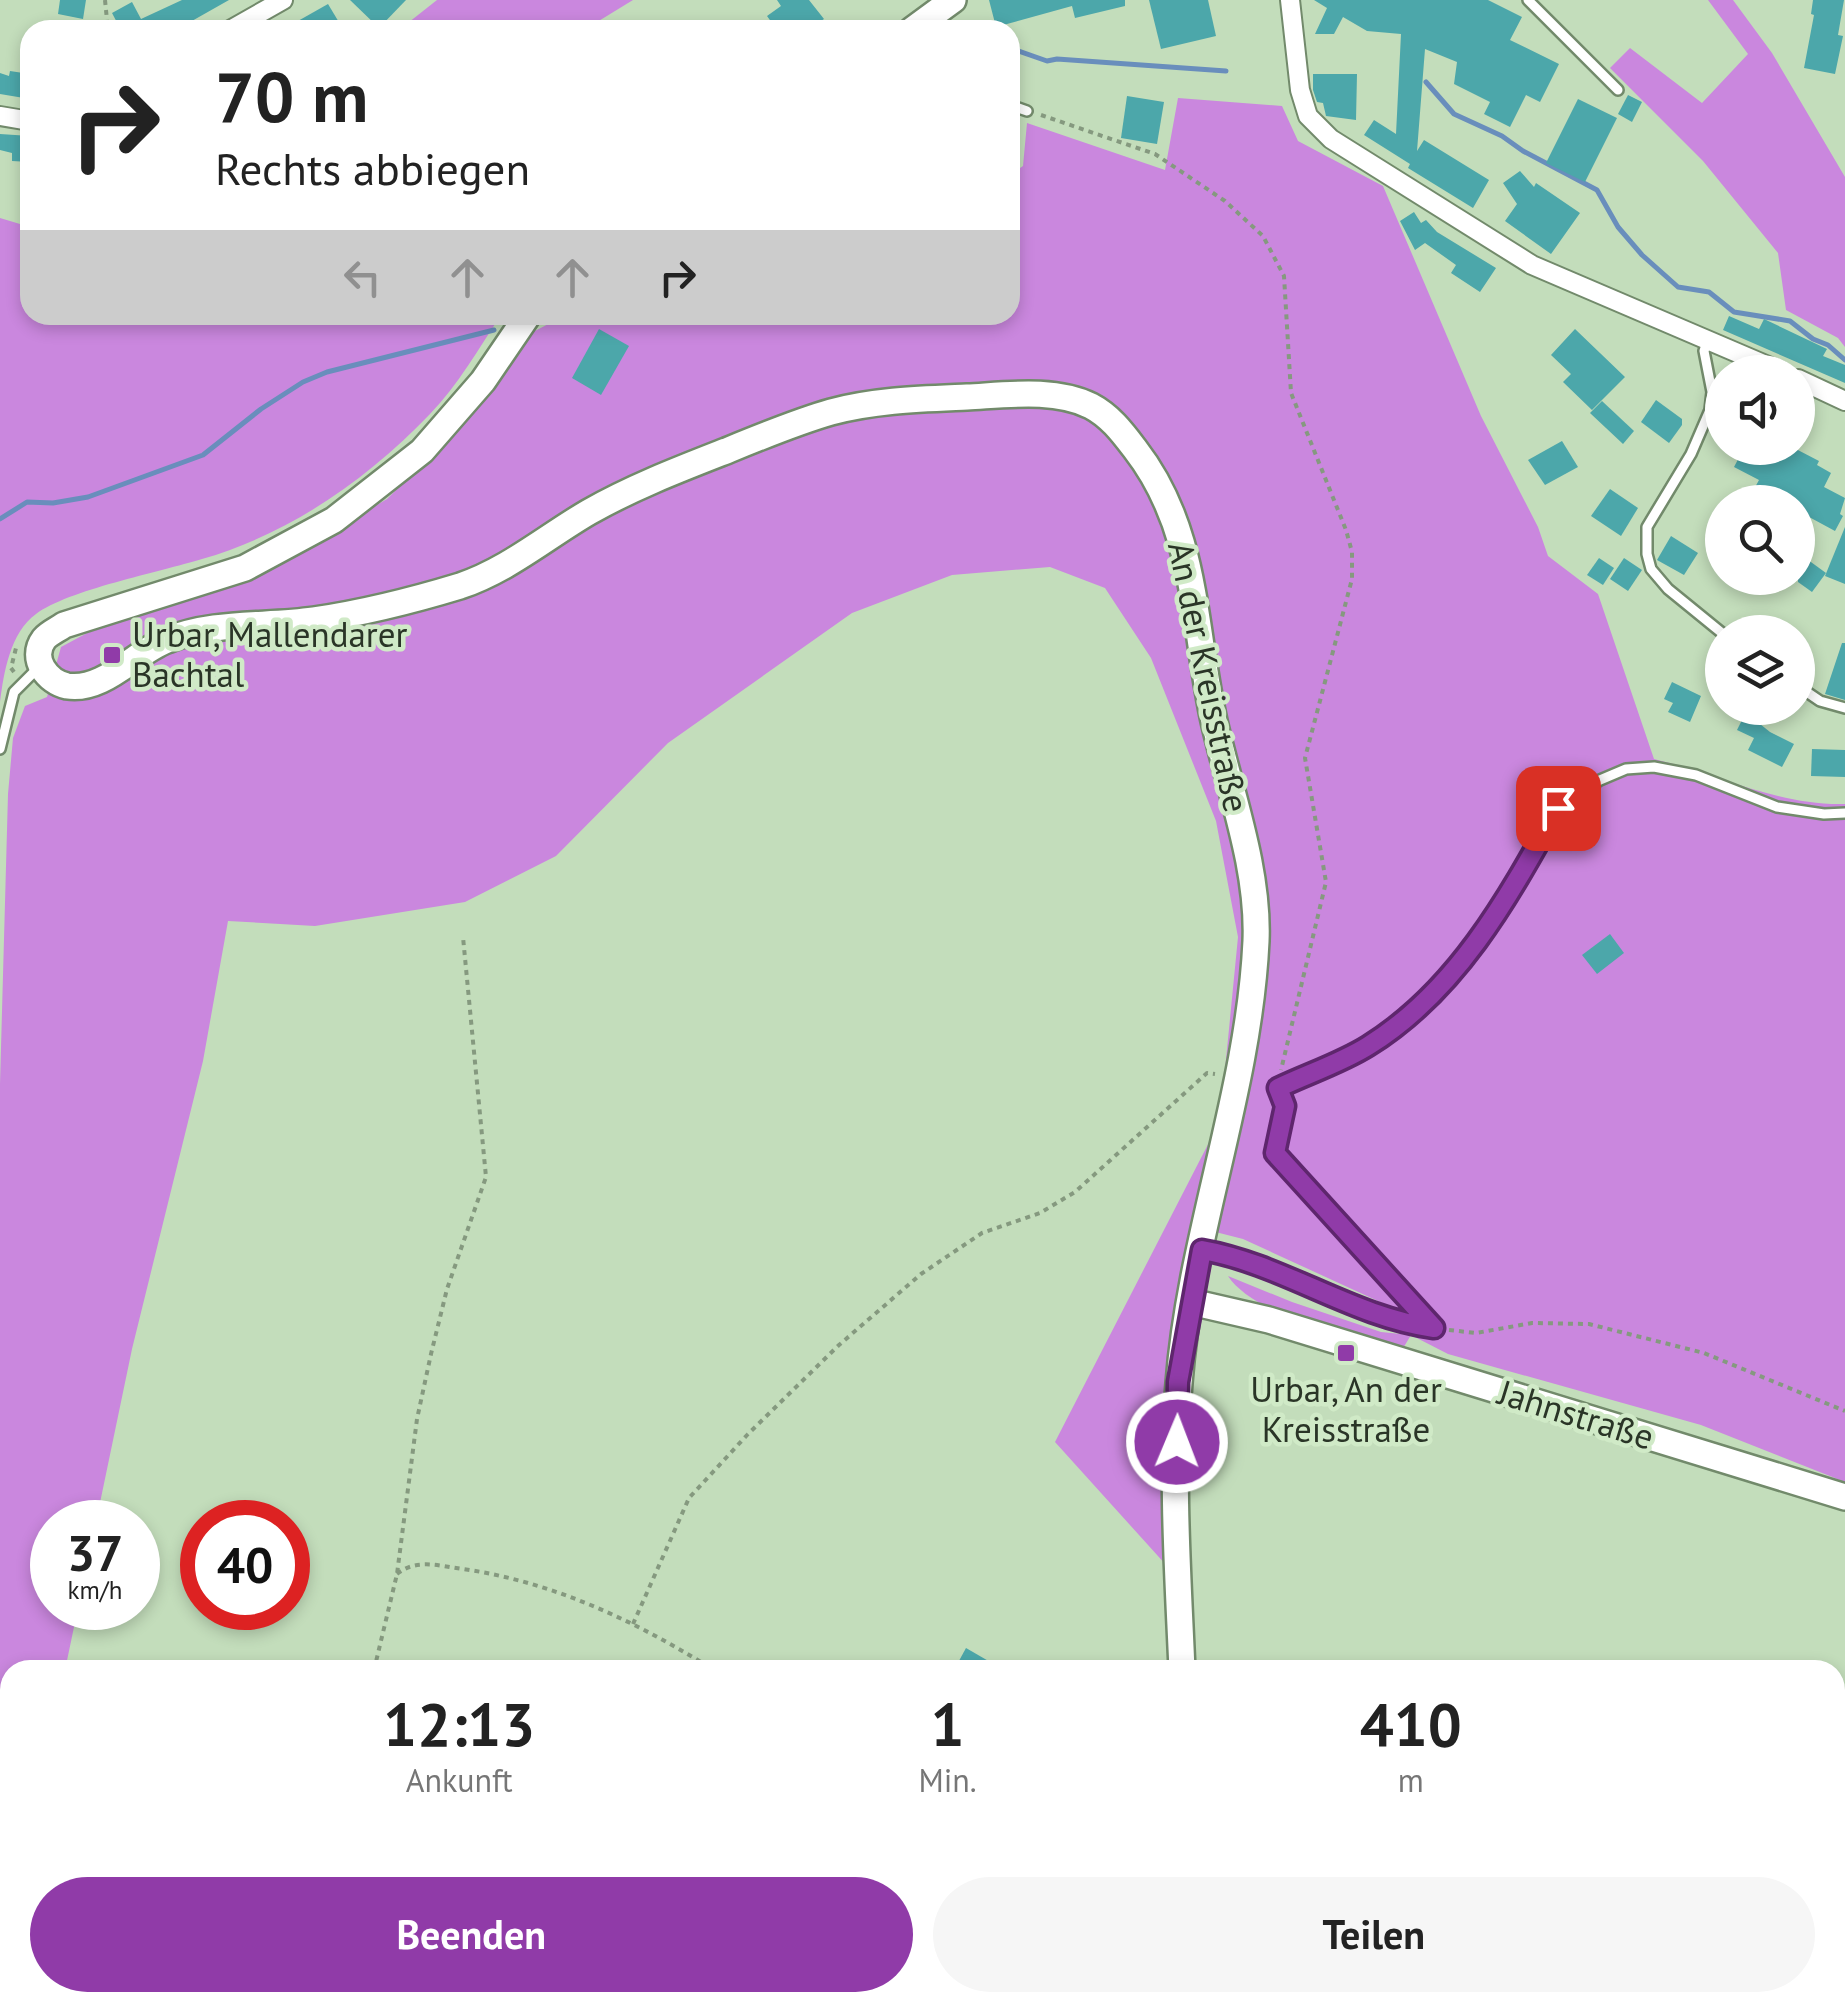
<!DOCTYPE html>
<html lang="de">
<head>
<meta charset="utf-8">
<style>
	body { margin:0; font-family:"PT Sans",sans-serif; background:#f6f6f6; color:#222; height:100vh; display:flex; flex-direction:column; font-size:38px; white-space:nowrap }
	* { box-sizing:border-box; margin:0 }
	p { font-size:32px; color:#767676 }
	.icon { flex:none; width:55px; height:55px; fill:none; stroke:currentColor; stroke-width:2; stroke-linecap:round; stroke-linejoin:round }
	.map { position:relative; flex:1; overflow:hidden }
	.drawer { position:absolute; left:0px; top:1660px; width:1845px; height:352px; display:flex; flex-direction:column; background:#fff; border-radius:30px 30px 0 0; box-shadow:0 5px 15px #0003 }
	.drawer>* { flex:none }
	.top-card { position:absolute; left:20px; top:20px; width:1000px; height:305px; border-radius:30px; box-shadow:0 5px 15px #0003; background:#fff; color:#222; overflow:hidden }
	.buttons { position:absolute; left:1705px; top:355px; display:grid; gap:20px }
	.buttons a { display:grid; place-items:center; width:110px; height:110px; border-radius:50%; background:#fff; box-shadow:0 5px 15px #0003; font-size:50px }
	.speed { position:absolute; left:30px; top:1500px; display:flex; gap:20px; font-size:50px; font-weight:700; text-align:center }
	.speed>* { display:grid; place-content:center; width:130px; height:130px; border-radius:50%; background:#fff; box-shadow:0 5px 15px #0003; line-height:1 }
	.speed small { font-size:25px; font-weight:400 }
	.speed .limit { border:15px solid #d22; background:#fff; color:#111 }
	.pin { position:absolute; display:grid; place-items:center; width:85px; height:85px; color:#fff; margin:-42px; border-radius:20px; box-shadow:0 5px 15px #0006 }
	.me { position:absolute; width:110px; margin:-55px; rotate:1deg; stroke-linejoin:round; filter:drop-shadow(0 0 8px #0008) }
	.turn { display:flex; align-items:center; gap:35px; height:210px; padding:0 30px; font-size:45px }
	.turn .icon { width:130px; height:130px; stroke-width:2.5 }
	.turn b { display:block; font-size:70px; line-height:85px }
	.lanes { display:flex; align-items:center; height:95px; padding:0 30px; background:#0003; justify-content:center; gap:50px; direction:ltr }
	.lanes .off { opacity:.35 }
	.eta { display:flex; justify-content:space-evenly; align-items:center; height:170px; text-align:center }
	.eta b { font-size:60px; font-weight:800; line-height:70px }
	.cta { display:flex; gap:20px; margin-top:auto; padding:20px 30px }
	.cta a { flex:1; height:115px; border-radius:60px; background:#903ba8; color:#fff; font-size:40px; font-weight:800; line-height:115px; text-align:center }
	.cta a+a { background:#f6f6f6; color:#222 }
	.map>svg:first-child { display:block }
	.green { fill:#ca87de }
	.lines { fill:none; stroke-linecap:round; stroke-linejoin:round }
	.stream { stroke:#698ebc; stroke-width:5 }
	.building { fill:#4ca7aa }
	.lane-casing { stroke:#728a6b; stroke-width:14 }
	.street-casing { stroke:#728a6b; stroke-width:22 }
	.secondary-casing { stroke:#728a6b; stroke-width:30 }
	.path { stroke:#85997f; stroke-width:4; stroke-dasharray:5 5; stroke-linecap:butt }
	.lane { stroke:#fff; stroke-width:9 }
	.street { stroke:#fff; stroke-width:18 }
	.secondary { stroke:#fff; stroke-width:25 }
	.route-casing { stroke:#5e266d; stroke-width:25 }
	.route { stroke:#903ba8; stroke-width:18 }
	.poi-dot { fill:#903ba8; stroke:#d0eac7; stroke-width:4 }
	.labels { text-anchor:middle; stroke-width:9; stroke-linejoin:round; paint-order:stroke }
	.poi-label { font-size:35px; fill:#2a3527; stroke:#d0eac7; text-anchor:start }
	.street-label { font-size:35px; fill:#2a3527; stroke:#d0eac7 }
</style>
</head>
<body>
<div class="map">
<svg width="1845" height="2012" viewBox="0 0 1845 2012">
	<rect width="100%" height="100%" fill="#c3ddbb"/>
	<g class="green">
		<path d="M437 0H633L584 30H399Z"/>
		<path d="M1708 0H1733L1772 53 1845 177V347L1838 338 1786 310 1778 253 1703 161 1610 68 1630 48 1702 103 1748 54Z"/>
		<path d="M1178 98 1282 106 1298 141 1383 186 1481 416 1538 527 1548 556 1598 594 1654 759C1717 774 1779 806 1845 804V1482L1701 1425 1448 1354 1411 1335 1399 1355C1355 1340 1253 1315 1228 1276L1292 1302 1381 1332 1411 1335 1430 1309 1368 1243 1355 1255 1404 1313 1243 1239 1192 1226 1162 1419 1167 1566 1055 1442 1220 1121 1238 937 1216 821 1151 658 1105 588 1050 567 952 575 852 613 668 743 556 856 465 902 315 926 228 921 203 1061 132 1349 96 1522H52V1608H78L65 1670H10V2002L226 2003 217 2012H0V1084L8 794 13 738 25 706 47 697 61 647 117 617 311 544 387 499 460 426 527 335 566 315H1010V175L1023 166 1027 123 1165 170Z"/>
		<path d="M0 218 30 227V315H501C479 348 458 385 430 414 367 480 289 534 202 559 160 572 68 590 36 614 10 633 4 672 0 702Z"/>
		<path d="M1151 2002 1531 2003 1528 2012H1143Z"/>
	</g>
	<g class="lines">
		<g class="stream">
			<path d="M1010 48 1047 61 1057 59 1226 71"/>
			<path d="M1426 82 1454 114 1502 136 1523 151 1597 190 1618 227 1642 255 1678 287 1709 292 1734 312 1790 321 1813 339 1828 345 1845 360"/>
			<path d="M552 317 555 315"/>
			<path d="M0 519 27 502 53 503 88 497 203 455 261 409 303 382 327 372 494 330"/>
		</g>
	</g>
	<g class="building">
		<path d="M60 0H86L83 19 58 14Z"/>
		<path d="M182 0H229L176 30H121L112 13 132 2 141 19Z"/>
		<path d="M350 0H406L379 28Z"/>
		<path d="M777 0H809L824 19 809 29 805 23 794 30H777L767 16 781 6Z"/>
		<path d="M989 0H1125V6L1075 18 1072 6 996 27Z"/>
		<path d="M1149 0H1208L1216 36 1161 49Z"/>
		<path d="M1314 0H1488L1522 17 1510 40 1559 64 1540 102 1526 95 1510 127 1484 114 1490 102 1454 84 1457 62 1425 49 1417 151 1424 140 1489 180 1473 208 1408 168 1410 164 1364 135 1374 120 1396 134 1401 34 1367 31 1343 17 1334 34H1315L1327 8Z"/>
		<path d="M1813 0H1844L1838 35 1843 36 1835 74 1804 68 1814 15 1811 14Z"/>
		<path d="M328 4 340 24 329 30H282Z"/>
		<path d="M10 71 30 74V99L0 94V73L9 76Z"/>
		<path d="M1313 74H1357L1356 120 1326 116 1323 103 1317 102 1313 90Z"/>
		<path d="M1628 95 1642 102 1632 122 1618 114Z"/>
		<path d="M1127 96 1164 102 1157 144 1121 138Z"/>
		<path d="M1578 99 1617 118 1585 182 1546 163Z"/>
		<path d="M0 134 30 136V162L12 161V153L0 150Z"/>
		<path d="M1520 171 1534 187 1536 183 1580 213 1551 254 1505 221 1517 204 1503 183Z"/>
		<path d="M1414 212 1421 223 1426 220 1437 232 1496 268 1480 292 1451 273 1456 265 1425 243 1415 250 1400 221Z"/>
		<path d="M1729 316 1759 329 1764 319 1827 349 1823 356 1845 365V383L1723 330Z"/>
		<path d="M599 329 629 346 601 395 572 378Z"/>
		<path d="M1575 329 1625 377 1592 410 1563 382 1571 374 1551 355Z"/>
		<path d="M1656 400 1682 419V425L1669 443 1641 422Z"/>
		<path d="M1602 401 1634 431 1623 444 1590 413Z"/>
		<path d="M1562 441 1578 467 1545 485 1528 460Z"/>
		<path d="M1744 448H1794L1819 461 1817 465 1831 473 1824 487 1845 498 1840 514 1843 516 1835 531 1798 511V502H1747L1759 480 1734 467Z"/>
		<path d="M1610 489 1638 508 1621 536 1591 516Z"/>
		<path d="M1845 527V584L1825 576Z"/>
		<path d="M1671 536 1698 553 1684 575 1657 560Z"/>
		<path d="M1804 557 1826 573 1812 592 1798 582V566Z"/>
		<path d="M1599 558 1614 568 1603 585 1587 575Z"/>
		<path d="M1624 558 1642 570 1628 591 1610 579Z"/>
		<path d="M1842 643H1845V700L1825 694Z"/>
		<path d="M1672 682 1701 696 1690 722 1668 712 1673 703 1664 699Z"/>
		<path d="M1746 712 1763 721 1760 724 1770 732 1794 744 1782 767 1748 750 1754 738 1737 730Z"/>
		<path d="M1812 749 1845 750V777L1811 776Z"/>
		<path d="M1610 934 1624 953 1597 974 1582 955Z"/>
		<path d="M966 1648 1004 1670H954Z"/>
	</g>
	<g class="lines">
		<g class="lane-casing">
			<g id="lane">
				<path d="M1528 0 1618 90"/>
				<path d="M1010 105 1027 111"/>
				<path d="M1708 339 1704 351 1712 392 1710 410 1691 454 1647 527V554L1651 569 1668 589 1722 633"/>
				<path d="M1798 686 1820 701 1845 708"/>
				<path d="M0 749 14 692 39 667"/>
				<path d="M1202 1251C1283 1264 1352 1317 1434 1328"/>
				<path d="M1434 1328 1275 1153 1285 1106 1278 1088 1367 1047 1428 1002 1506 902 1558 808 1600 780 1626 769 1654 767 1696 775 1777 807 1824 814 1845 813"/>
				<path d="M1677 2012 1681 2002"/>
			</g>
		</g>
		<g class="street-casing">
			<g id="street">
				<path d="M1290 0 1300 90 1308 116 1331 139 1532 265 1782 372"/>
				<path d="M230 30 283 0"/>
				<path d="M0 116 30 121"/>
				<path d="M1798 379 1845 401"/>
			</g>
		</g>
		<g class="secondary-casing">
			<g id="secondary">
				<path d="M912 30 953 0"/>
				<path d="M528 315 483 381 422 451 334 520 245 568 64 625C57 630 49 633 44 639 29 659 48 682 67 686 104 692 135 652 167 640 214 621 264 627 314 620 362 613 414 600 460 586 508 570 546 537 589 512 633 487 680 469 726 451 760 437 796 422 831 412 876 400 922 399 967 397 1006 395 1055 388 1091 406 1110 416 1122 432 1135 449 1198 530 1193 626 1214 721 1230 792 1259 868 1256 941 1249 1092 1190 1235 1179 1383 1171 1478 1178 1575 1182 1670"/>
				<path d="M1191 1302 1269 1320 1845 1497"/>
				<path d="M1131 2012 1141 2002"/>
			</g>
		</g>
		<g class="path">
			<path d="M105 0 108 30"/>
			<path d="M1041 115 1155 154 1225 201 1263 236 1284 276 1291 393 1346 530 1352 552V579L1305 758 1326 882 1281 1070"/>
			<path d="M14 672 11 668 16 648"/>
			<path d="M1449 1330 1476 1333 1532 1323 1589 1324 1704 1353 1845 1411"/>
			<path d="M397 1574C417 1558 439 1566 463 1569 554 1582 637 1622 714 1670"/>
			<path d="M633 1624 689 1498 748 1434 839 1345 921 1274 982 1233 1040 1213 1075 1192 1207 1073 1215 1074"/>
			<path d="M374 1670 397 1574 417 1419 431 1354 447 1289 486 1177 463 937"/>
			<path d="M695 1670 699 1660"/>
			<path d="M1835 1738 1845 1725"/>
			<path d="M714 2002 728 2012"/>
			<path d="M230 2012 237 2002"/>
			<path d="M788 2012 794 2002"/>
		</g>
		<use href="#lane" class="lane"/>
		<use href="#street" class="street"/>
		<use href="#secondary" class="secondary"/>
	</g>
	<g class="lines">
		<g class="route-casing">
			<path id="route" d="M1177 1442 1178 1382 1202 1250C1283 1264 1352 1317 1434 1328L1275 1153 1285 1106 1278 1088C1307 1074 1341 1063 1368 1046 1457 991 1508 898 1558 808"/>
		</g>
		<use href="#route" class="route"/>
	</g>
	<g class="poi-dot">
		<rect x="102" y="645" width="20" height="20" rx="5"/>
		<rect x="1336" y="1343" width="20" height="20" rx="5"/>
	</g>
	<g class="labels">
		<g class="poi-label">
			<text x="132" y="647">Urbar, Mallendarer<tspan x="132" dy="40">Bachtal</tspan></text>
			<text x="1346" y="1402" text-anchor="middle">Urbar, An der<tspan x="1346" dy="40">Kreisstraße</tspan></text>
		</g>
		<g class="street-label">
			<text transform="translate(1208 677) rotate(78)" y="12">An der Kreisstraße</text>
			<text transform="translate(1576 1415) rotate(17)" y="12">Jahnstraße</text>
		</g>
	</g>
</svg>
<div class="buttons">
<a><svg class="icon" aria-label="sound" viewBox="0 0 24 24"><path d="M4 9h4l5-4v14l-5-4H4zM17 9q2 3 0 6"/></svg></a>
<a><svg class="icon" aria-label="search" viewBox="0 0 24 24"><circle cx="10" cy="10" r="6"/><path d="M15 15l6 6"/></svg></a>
<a><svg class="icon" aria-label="layers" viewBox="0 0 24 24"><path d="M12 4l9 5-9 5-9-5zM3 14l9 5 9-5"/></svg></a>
</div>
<div class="speed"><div>37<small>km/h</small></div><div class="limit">40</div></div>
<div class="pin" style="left:1558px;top:808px;background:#d93025"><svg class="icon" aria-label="arrive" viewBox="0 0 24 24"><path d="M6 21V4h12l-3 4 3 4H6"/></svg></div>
<svg class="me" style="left:1177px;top:1442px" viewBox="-20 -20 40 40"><circle r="17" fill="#903ba8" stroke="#fff" stroke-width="3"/><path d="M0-11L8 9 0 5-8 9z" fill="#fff"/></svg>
<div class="top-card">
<div class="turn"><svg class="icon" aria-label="right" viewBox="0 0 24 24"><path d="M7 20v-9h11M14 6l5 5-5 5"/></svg><div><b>70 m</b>Rechts abbiegen</div></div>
<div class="lanes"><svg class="icon off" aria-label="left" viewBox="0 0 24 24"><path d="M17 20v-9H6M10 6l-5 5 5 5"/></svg><svg class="icon off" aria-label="ahead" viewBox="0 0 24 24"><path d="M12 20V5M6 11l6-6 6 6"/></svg><svg class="icon off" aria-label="ahead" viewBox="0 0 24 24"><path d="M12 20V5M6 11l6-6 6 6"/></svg><svg class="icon" aria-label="right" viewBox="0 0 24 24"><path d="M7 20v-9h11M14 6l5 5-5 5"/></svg></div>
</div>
<section class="drawer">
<div class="eta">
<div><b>12:13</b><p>Ankunft</p></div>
<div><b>1</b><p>Min.</p></div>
<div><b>410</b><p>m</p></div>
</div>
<div class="cta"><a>Beenden</a><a>Teilen</a></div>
</section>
</div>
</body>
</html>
